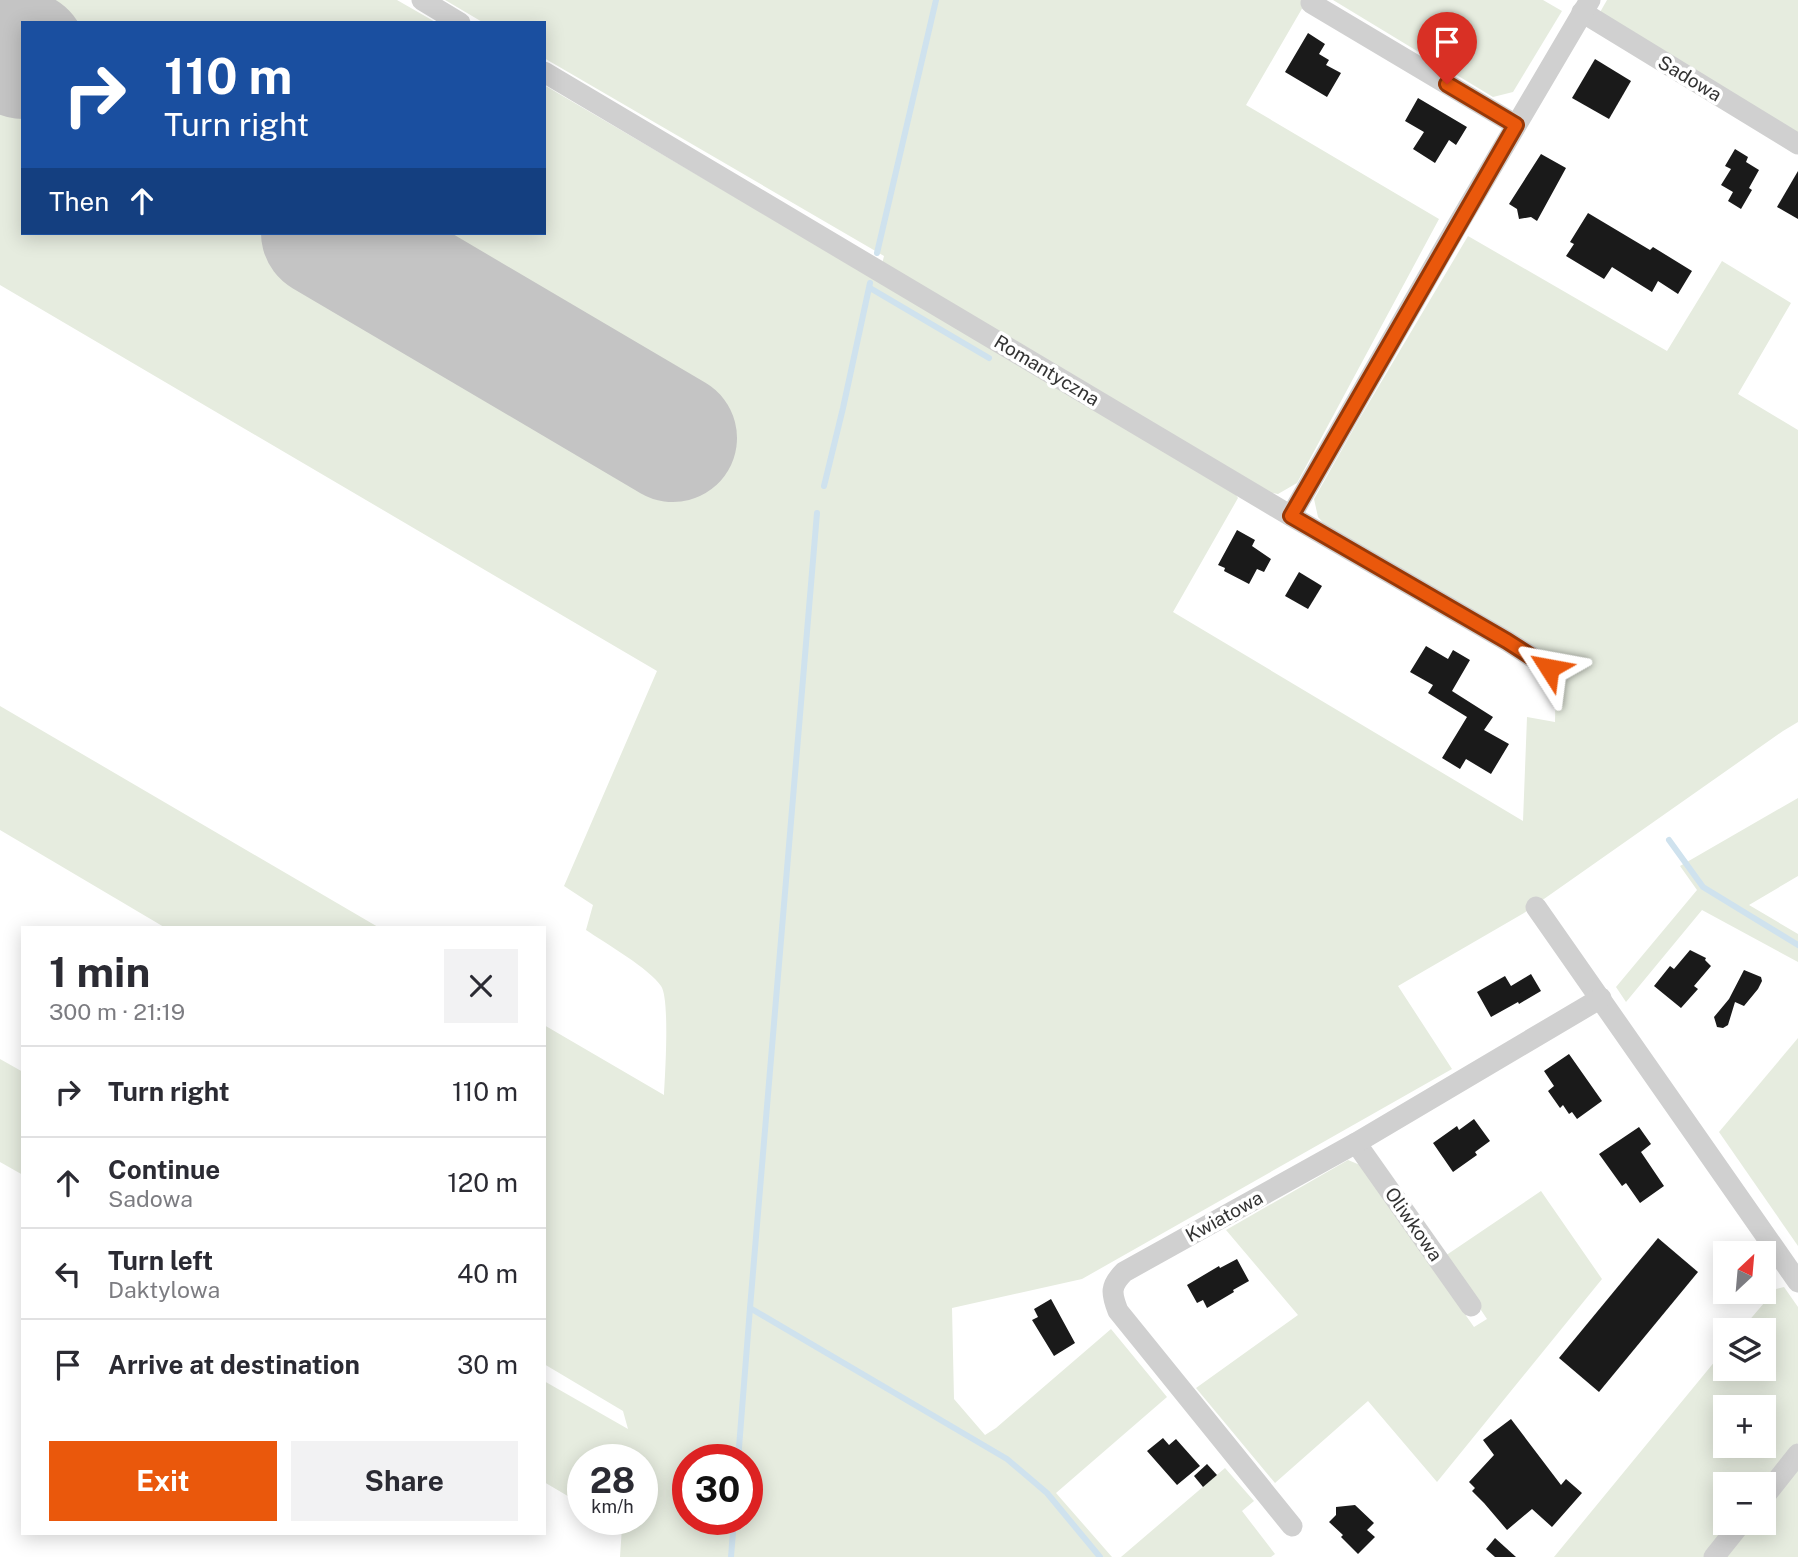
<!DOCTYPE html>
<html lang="en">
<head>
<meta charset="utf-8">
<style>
	body { margin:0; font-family:"Public Sans",sans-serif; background:#f2f2f3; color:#2b2b33; height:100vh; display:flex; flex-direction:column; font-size:26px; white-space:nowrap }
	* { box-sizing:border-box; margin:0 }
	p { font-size:23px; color:#7c7c81 }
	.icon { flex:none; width:38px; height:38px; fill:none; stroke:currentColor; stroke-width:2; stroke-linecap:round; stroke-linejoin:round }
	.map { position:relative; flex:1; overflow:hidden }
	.details { position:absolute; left:21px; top:926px; width:525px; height:609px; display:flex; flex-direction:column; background:#fff; border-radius:0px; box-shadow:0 4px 18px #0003 }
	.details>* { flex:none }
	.top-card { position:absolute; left:21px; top:21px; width:525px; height:214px; border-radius:0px; box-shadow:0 4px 18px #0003; background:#1a4fa0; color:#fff; overflow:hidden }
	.needle { width:46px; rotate:26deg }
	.fabs { position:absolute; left:1713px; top:1241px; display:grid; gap:14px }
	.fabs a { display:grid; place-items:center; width:63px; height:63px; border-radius:0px; background:#fff; box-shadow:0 4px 18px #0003; font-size:35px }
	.speed { position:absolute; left:567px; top:1444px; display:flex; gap:14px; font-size:35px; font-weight:700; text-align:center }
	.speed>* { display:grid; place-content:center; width:91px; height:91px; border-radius:50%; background:#fff; box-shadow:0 4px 18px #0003; line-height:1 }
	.speed small { font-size:18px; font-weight:400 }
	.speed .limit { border:10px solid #d22; background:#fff; color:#111 }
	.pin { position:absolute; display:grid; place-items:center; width:60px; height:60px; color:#fff; margin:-72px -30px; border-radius:50% 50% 50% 0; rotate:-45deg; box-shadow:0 0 7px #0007 }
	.pin .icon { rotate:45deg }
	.me { position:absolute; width:77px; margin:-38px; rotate:304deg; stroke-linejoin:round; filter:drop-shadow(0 0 5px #0008) }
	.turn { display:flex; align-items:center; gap:24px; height:147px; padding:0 28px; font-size:32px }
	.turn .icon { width:91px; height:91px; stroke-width:2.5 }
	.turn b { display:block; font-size:49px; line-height:60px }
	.then { display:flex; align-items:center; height:66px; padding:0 28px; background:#0003; gap:14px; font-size:26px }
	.round { display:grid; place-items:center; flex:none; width:74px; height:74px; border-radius:0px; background:#f2f2f3 }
	.headline { display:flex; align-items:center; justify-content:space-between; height:119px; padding:0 28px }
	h1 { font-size:42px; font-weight:700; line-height:52px }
	.primary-button { display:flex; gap:14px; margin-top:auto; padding:14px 28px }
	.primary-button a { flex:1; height:80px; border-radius:0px; background:#ea580c; color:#fff; font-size:28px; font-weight:700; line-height:80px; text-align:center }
	.primary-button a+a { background:#f2f2f3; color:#2b2b33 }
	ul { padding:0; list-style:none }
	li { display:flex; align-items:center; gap:21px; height:91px; padding:0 28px; border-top:2px solid #e1e1e2 }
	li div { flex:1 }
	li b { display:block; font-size:26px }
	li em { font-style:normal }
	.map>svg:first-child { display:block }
	.green { fill:#e6ecdf; fill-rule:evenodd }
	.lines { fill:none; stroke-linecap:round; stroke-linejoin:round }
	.stream { stroke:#cfe2ee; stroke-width:6 }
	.runway { stroke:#c4c4c4; stroke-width:128 }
	.building { fill:#1a1a1a }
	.minor { stroke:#d0d0d0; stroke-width:21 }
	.route-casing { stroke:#983908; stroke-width:18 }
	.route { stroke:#ea580c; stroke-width:12 }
	.labels { text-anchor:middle; stroke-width:7; stroke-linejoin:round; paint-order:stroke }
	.street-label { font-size:19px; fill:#333; stroke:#fff }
</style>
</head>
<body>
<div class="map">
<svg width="1798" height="1557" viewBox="0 0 1798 1557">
	<rect width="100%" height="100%" fill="#fff"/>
	<g class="green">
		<path d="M0 0H397L437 23H23V233H544V85L1231 488 1238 498 1173 612 1523 821 1527 717 1555 722 1556 662 1326 526 1318 517 1314 499 1358 421 1468 236 1667 351 1722 261 1791 303 1738 394 1798 430V722L1783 731 1524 913 1398 986 1452 1069 1082 1279 952 1308 954 1399 985 1435 996 1428 1111 1329 1167 1397 1056 1493 1112 1557H620L622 1527 608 1519H642V1460H583V1505L544 1482V1381L628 1429 623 1411 544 1364V1025L664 1095C665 1076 670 998 661 986 650 969 605 943 586 930L593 905 564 886 657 671 0 285ZM688 1460H747V1519H688Z"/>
		<path d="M445 0H1307L1246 105 1439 219 1297 483 1278 494 1263 491 882 264 884 256 544 58V23H484Z"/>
		<path d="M1333 0H1543L1562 11 1513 92 1493 97Z"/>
		<path d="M1607 0H1798V136L1599 14Z"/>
		<path d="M0 706 378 927H164L0 830Z"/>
		<path d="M1798 798V876L1749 905 1798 934V962L1702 910 1626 1002 1616 987 1697 890 1680 866Z"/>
		<path d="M1798 1038V1246L1719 1132Z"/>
		<path d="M0 1059 23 1072V1175L0 1162Z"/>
		<path d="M1348 1160 1360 1165 1474 1327 1487 1319 1445 1256 1541 1191 1602 1279 1437 1482 1368 1401 1275 1483 1196 1388 1298 1315 1226 1230Z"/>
		<path d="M1784 1287 1798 1307V1443L1764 1484H1726V1522L1732 1523 1704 1557H1554L1725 1349 1726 1368H1764V1330H1741L1776 1289ZM1726 1407H1764V1446H1726Z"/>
		<path d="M1798 1460V1557H1718L1747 1523 1764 1522V1501Z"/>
		<path d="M1225 1468 1254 1501 1242 1511 1275 1554 1271 1557H1121Z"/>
	</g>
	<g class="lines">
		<g class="stream">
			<path d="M877 253 936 0"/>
			<path d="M870 288 989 358"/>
			<path d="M824 486 843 408 870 283"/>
			<path d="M1669 840 1703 887 1798 945"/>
			<path d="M750 1308 1007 1459 1047 1493 1100 1557"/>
			<path d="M738 1460 750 1308 817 513"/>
			<path d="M731 1557 734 1519"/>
		</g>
		<g class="runway">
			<path d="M0 42 23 55"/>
			<path d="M325 233 673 438"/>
		</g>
	</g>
	<g class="building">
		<path d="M1308 33 1325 44 1319 54 1329 60 1326 65 1341 73 1327 97 1285 72Z"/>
		<path d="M1595 59 1631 81 1609 119 1572 98Z"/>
		<path d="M1418 98 1467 127 1456 145 1449 140 1435 163 1413 149 1424 132 1405 121Z"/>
		<path d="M1735 149 1748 157 1746 162 1759 170 1749 188 1752 190 1741 209 1728 201 1733 192 1721 185 1731 169 1725 166Z"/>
		<path d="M1541 154 1566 168 1537 221 1531 217 1519 219 1517 209 1509 204Z"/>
		<path d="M1798 171V219L1777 207Z"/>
		<path d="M1588 213 1650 250 1653 247 1692 271 1678 294 1658 281 1652 292 1612 267 1604 279 1566 256 1574 244 1570 242Z"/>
		<path d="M1237 530 1255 540 1252 546 1271 559 1264 572 1257 569 1249 584 1224 571 1225 568 1218 565Z"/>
		<path d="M1299 572 1322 586 1308 609 1285 596Z"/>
		<path d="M1426 646 1448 659 1453 650 1470 660 1452 691 1493 717 1484 730 1509 744 1491 774 1466 759 1460 769 1442 758 1467 717 1428 693 1433 685 1410 672Z"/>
		<path d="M1690 950 1706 958 1705 960 1711 966 1694 986 1698 989 1681 1008 1654 986 1670 966 1674 969Z"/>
		<path d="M1744 970 1761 977 1762 981 1758 989 1744 1006 1735 1002 1728 1025 1723 1028 1717 1027 1714 1017 1729 999Z"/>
		<path d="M1531 974 1541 991 1519 1004 1518 1002 1491 1017 1477 992 1505 976 1511 986Z"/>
		<path d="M1569 1054 1602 1101 1577 1119 1572 1112 1569 1114 1563 1105 1560 1108 1548 1091 1554 1086 1544 1071Z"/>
		<path d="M1474 1119 1490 1141 1475 1152 1477 1155 1453 1172 1433 1143 1457 1126 1459 1130Z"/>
		<path d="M1639 1127 1651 1144 1641 1152 1664 1186 1640 1203 1626 1183 1622 1186 1599 1154Z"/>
		<path d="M1658 1238 1698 1272 1599 1392 1559 1358Z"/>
		<path d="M1237 1259 1249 1281 1233 1290 1234 1292 1207 1308 1203 1300 1197 1303 1187 1285 1219 1266 1220 1268Z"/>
		<path d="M1051 1299 1075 1343 1054 1356 1032 1320 1038 1317 1034 1309Z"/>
		<path d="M1511 1419 1561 1485 1566 1479 1582 1493 1552 1527 1532 1509 1507 1530 1484 1503 1472 1491 1475 1488 1469 1482 1494 1455 1483 1440Z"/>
		<path d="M1163 1438 1169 1445 1176 1439 1200 1466 1177 1485 1147 1451Z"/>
		<path d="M1207 1464 1217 1475 1203 1487 1194 1476Z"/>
		<path d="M1355 1505 1374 1523 1367 1530 1375 1537 1358 1554 1341 1537 1343 1535 1329 1522 1336 1515V1507Z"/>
		<path d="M1495 1538 1516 1557H1495L1486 1549Z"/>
	</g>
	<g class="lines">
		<g class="minor">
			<path d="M422 0 460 23"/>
			<path d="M1311 3 1516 125"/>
			<path d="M1582 12 1798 144"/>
			<path d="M544 72 1291 516 1507 641 1549 668"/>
			<path d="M1291 516 1457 226 1590 0"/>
			<path d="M1536 907 1798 1282"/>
			<path d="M1356 1143 1471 1306"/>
			<path d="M1764 1497 1798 1454"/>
			<path d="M1292 1526 1118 1311C1111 1293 1110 1286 1124 1272L1356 1143 1601 998"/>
			<path d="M1714 1557 1742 1522"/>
		</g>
	</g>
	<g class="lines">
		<g class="route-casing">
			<path id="route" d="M1447 84 1516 125 1291 516 1507 641 1549 668"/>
		</g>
		<use href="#route" class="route"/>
	</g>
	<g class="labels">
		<g class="street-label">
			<text transform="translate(1690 78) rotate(31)" y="7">Sadowa</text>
			<text transform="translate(1047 370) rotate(31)" y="7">Romantyczna</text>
			<text transform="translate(1224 1216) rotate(-29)" y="7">Kwiatowa</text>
			<text transform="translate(1414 1224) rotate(55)" y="7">Oliwkowa</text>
		</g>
	</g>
</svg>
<div class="fabs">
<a><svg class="needle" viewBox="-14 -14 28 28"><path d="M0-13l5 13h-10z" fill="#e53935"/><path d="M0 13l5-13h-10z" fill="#7c7c81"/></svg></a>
<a><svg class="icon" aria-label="layers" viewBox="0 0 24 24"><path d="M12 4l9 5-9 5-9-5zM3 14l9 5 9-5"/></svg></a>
<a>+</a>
<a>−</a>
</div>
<div class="speed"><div>28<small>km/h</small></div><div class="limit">30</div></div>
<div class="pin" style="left:1447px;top:84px;background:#d93025"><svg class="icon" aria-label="arrive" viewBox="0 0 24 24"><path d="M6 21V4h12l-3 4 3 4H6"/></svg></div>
<svg class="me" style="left:1549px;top:668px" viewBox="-20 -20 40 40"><path d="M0-17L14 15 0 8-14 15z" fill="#ea580c" stroke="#fff" stroke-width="4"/></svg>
<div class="top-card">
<div class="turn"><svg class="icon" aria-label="right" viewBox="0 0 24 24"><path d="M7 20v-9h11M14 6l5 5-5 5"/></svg><div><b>110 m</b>Turn right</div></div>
<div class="then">Then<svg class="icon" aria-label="ahead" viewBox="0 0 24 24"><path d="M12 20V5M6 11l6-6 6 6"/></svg></div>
</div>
<section class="details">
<div class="headline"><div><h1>1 min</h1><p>300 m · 21:19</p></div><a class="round"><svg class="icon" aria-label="close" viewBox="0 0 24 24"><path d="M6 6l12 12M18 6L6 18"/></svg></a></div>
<ul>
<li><svg class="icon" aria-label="right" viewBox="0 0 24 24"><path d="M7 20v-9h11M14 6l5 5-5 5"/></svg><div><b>Turn right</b></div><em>110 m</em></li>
<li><svg class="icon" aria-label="ahead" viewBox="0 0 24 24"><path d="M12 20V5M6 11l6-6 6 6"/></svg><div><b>Continue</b><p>Sadowa</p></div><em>120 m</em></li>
<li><svg class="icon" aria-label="left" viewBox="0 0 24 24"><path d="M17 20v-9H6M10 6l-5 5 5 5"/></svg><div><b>Turn left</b><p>Daktylowa</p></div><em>40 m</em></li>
<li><svg class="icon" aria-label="arrive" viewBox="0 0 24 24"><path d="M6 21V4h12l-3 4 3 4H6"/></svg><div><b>Arrive at destination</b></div><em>30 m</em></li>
</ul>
<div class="primary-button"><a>Exit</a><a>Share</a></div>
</section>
</div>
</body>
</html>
